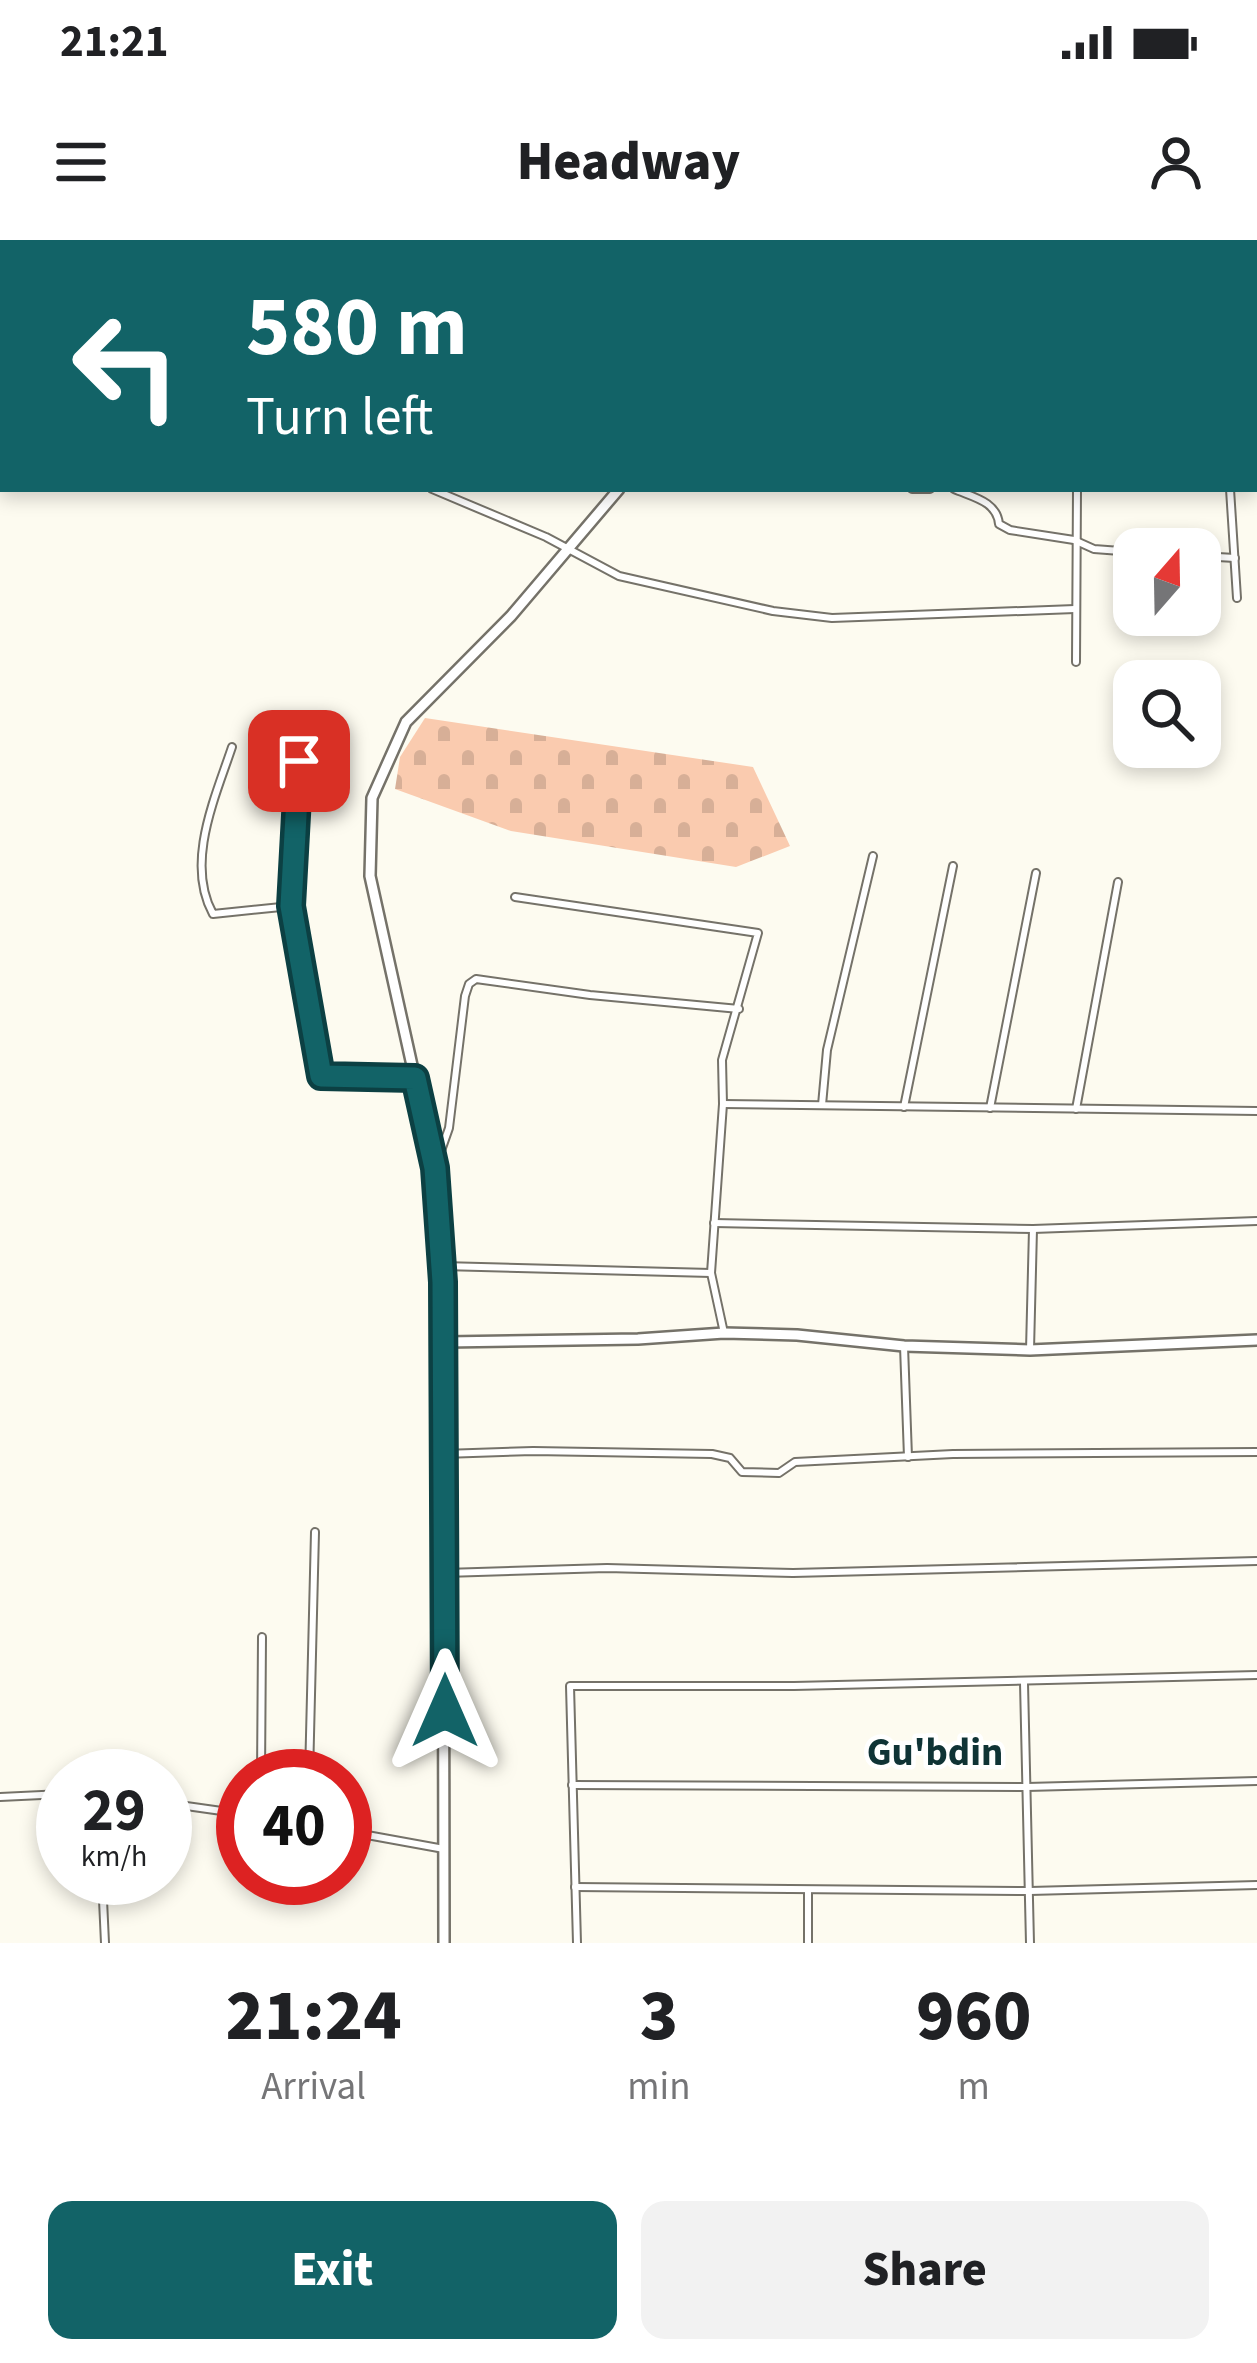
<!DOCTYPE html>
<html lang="en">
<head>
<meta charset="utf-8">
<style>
	body { margin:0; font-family:"Source Sans 3",sans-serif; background:#f2f2f2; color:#202124; height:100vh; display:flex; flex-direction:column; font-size:45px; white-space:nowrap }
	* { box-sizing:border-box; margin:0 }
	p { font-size:39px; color:#757577 }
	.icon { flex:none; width:66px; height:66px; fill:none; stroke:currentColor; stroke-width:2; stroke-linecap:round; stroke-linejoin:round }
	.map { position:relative; height:1703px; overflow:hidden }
	.panel { display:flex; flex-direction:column; background:#fff; flex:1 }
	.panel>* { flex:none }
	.banner { position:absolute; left:0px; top:0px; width:1257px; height:252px; box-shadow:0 6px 18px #0003; background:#126367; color:#fff; overflow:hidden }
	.needle { width:78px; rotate:20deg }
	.tools { position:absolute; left:1113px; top:288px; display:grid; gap:24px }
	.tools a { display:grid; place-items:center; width:108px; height:108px; border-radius:24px; background:#fff; box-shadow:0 6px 18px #0003; font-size:60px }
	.speed { position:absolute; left:36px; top:1509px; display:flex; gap:24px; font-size:60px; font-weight:700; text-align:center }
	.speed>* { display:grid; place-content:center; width:156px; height:156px; border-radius:50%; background:#fff; box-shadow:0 6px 18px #0003; line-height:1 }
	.speed small { font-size:30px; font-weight:400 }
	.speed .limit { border:18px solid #d22; background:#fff; color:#111 }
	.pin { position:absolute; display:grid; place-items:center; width:102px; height:102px; color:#fff; margin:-51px; border-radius:24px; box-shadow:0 6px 18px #0006 }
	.me { position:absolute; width:132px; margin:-66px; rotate:0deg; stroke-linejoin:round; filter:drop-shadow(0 0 9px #0008) }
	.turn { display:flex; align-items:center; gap:42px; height:252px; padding:0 48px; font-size:54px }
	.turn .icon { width:156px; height:156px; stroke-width:2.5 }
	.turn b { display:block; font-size:84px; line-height:102px }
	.eta { display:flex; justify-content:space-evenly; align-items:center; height:204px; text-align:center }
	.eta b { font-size:72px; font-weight:800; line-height:84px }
	.primary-button { display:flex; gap:24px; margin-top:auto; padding:24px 48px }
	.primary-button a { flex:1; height:138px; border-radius:24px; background:#126367; color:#fff; font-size:48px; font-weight:800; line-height:138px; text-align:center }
	.primary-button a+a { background:#f2f2f2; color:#202124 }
	.status { display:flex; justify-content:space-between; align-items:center; height:84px; padding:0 60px; background:#fff; direction:ltr }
	.status svg { height:33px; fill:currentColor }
	header { display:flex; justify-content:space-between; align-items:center; height:156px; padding:0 48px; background:#fff; font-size:54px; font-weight:800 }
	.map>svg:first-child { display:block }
	.cemetery { fill:url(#cemetery-stones) }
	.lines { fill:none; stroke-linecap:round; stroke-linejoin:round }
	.street-casing { stroke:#757269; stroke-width:10 }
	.secondary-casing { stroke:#757269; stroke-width:14 }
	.street { stroke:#fff; stroke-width:6 }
	.secondary { stroke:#fff; stroke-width:9 }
	.route-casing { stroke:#0c4043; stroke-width:30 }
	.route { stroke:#126367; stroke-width:21 }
	.labels { text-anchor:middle; stroke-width:9; stroke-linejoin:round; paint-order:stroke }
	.quarter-label { font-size:39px; font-weight:bold; fill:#0f3335; stroke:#fff }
</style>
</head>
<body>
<div class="status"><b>21:21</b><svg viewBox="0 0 49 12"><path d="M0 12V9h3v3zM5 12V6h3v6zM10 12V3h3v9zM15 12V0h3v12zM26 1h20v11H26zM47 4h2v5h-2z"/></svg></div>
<header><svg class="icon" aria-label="menu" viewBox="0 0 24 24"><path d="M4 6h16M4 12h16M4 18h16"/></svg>Headway<svg class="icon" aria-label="person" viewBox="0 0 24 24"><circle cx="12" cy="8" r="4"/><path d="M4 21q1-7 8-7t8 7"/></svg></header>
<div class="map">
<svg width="1257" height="1703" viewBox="0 0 1257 1703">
	<defs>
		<pattern id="cemetery-stones" width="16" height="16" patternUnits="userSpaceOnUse" patternTransform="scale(3)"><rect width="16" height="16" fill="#facbaf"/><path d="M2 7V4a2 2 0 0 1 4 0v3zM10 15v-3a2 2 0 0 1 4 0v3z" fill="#d7af97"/></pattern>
	</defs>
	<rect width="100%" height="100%" fill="#fdfbf0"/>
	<path class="cemetery" d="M425 478 753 527 790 606 736 627 511 591 395 549 400 517Z"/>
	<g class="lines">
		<g class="street-casing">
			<g id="street">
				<path d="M191 0 195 3"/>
				<path d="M631 0 639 3"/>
				<path d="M127 3 129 0"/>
				<path d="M785 3 786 0"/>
				<path d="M883 3V0"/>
				<path d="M1254 16 1257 15"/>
				<path d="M432 249 546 297 619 336 773 371 832 378 1075 369"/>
				<path d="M912 249H930"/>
				<path d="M954 249C972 257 997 261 999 284L1010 290 1074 300 1094 309 1134 312"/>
				<path d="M1230 249 1237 358"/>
				<path d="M1200 316 1235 318"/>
				<path d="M1076 422 1077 249"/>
				<path d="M232 507C215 558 185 623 213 674L291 666"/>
				<path d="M299 521 291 666 321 836 414 838"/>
				<path d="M515 657 758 693 722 820 723 864 711 1033 724 1093"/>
				<path d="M723 864 1257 871"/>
				<path d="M822 865 827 810 873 616"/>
				<path d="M904 867 953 626"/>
				<path d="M990 868 1036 633"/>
				<path d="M1076 869 1118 642"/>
				<path d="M436 925 449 888 465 756 469 744 476 739 590 755 739 769"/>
				<path d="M714 983 1033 989 1257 981"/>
				<path d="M442 1026 711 1033"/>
				<path d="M904 1106 908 1217"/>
				<path d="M1030 1110 1033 989"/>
				<path d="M443 1214 533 1211 712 1214 730 1218 742 1232 779 1233 795 1222 953 1214 1257 1212"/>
				<path d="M445 1333 607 1328 793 1333 1257 1321"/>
				<path d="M1024 1443 1030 1703"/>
				<path d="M261 1536 262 1397"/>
				<path d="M309 1536 315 1292"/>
				<path d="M572 1545 1027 1547 1257 1541"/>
				<path d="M0 1557 63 1554"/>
				<path d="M165 1563 243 1574"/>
				<path d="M345 1591 444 1609"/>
				<path d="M102 1638 105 1703"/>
				<path d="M575 1647 1030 1651 1257 1645"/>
				<path d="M577 1703 570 1446H794L1257 1435"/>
				<path d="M808 1703V1650"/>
			</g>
		</g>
		<g class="secondary-casing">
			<g id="secondary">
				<path d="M744 0V3"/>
				<path d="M446 1102 638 1099 724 1093 797 1095 904 1106 1030 1110 1257 1100"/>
				<path d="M444 1703 443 1042 435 929 370 636 372 558 406 482 511 376 619 249"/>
			</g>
		</g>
		<use href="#street" class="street"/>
		<use href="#secondary" class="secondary"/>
	</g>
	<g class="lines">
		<g class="route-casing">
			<path id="route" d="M299 521 291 666 321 836 415 838 435 928 443 1042 445 1471"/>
		</g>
		<use href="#route" class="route"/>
	</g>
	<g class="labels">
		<g class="quarter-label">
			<text x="935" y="1525">Gu'bdin</text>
		</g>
	</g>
</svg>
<div class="tools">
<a><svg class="needle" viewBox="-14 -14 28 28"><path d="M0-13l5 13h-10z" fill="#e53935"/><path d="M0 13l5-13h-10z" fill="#757577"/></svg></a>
<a><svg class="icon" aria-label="search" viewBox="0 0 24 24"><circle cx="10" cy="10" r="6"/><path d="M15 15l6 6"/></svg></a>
</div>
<div class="speed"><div>29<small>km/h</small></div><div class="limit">40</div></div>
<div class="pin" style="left:299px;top:521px;background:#d93025"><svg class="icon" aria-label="arrive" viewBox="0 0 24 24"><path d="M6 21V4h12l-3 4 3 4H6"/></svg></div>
<svg class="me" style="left:445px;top:1471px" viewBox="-20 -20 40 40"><path d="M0-17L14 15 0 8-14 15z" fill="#126367" stroke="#fff" stroke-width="4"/></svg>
<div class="banner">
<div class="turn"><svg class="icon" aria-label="left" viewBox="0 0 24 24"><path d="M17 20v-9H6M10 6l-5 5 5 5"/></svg><div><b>580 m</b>Turn left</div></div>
</div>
</div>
<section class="panel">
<div class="eta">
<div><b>21:24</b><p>Arrival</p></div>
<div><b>3</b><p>min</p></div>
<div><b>960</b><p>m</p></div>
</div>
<div class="primary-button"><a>Exit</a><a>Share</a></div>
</section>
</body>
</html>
